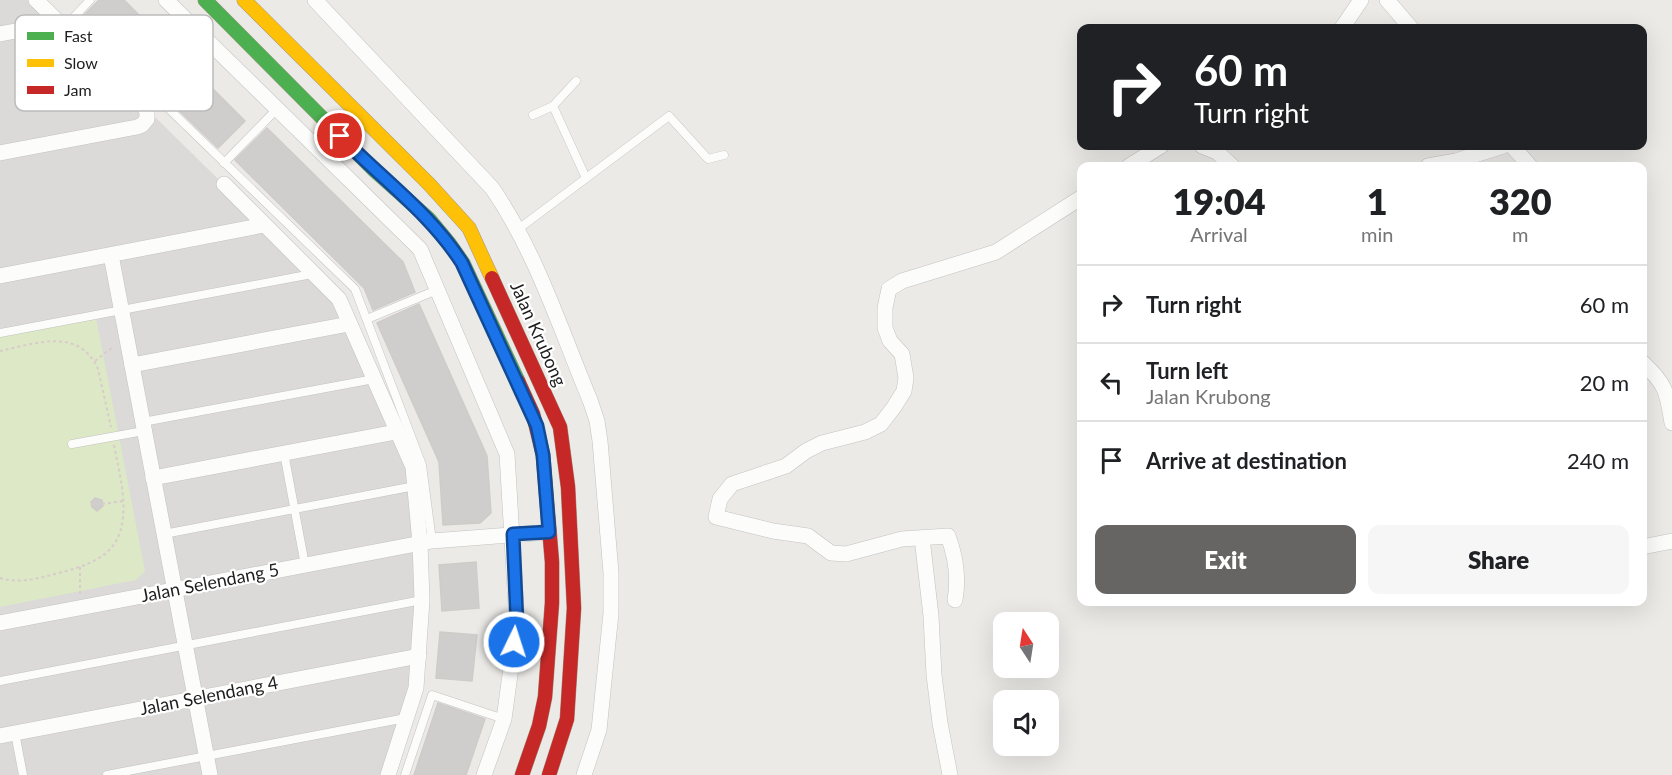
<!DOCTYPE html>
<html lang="en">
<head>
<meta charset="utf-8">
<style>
	body { margin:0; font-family:Lato,sans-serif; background:#f6f6f6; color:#202124; height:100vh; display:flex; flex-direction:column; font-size:22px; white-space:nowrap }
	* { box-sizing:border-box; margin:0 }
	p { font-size:20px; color:#757577 }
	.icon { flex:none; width:33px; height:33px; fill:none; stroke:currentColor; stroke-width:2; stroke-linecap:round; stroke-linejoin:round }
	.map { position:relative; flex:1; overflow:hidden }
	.side { position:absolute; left:1077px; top:162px; width:570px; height:444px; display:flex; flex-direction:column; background:#fff; border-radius:12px; box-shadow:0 6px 24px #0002 }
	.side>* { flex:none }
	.top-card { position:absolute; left:1077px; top:24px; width:570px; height:126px; border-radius:12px; box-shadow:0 6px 24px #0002; background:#202124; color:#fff; overflow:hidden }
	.needle { width:39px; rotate:348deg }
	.controls { position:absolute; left:993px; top:612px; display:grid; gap:12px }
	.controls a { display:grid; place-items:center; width:66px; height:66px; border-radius:12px; background:#fff; box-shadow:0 6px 24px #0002; font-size:30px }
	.pin { position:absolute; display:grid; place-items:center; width:51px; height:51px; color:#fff; margin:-26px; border:3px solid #fff; border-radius:50%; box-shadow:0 2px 6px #0007 }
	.me { position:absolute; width:66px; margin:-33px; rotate:4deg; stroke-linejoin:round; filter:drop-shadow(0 0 4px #0008) }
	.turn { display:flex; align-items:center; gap:21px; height:126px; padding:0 18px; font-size:27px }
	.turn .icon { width:78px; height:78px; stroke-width:2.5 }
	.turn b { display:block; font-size:42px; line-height:51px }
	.eta { display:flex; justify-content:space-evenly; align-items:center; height:102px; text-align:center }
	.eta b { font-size:36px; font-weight:800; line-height:42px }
	.primary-button { display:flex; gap:12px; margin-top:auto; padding:12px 18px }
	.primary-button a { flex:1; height:69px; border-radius:12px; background:#666564; color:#fff; font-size:24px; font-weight:800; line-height:69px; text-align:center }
	.primary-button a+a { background:#f6f6f6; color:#202124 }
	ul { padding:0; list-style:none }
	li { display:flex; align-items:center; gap:18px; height:78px; padding:0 18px; border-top:2px solid #e0e0e0 }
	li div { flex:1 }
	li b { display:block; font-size:22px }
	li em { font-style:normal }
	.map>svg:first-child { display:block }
	.residential { fill:#dbdad8 }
	.grass { fill:#dce8c6 }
	.building { fill:#d0cecc; stroke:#cfcbc8; stroke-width:1.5 }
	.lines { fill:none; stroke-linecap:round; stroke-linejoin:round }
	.lane-casing { stroke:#c3c2c1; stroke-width:9 }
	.street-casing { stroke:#c3c2c1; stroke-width:16 }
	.fast-casing { stroke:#a29583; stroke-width:15 }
	.slow-casing { stroke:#a29583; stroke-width:15 }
	.jam-casing { stroke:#a29583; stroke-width:15 }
	.path { stroke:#d9cbca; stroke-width:2; stroke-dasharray:3 3; stroke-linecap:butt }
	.lane { stroke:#fcfcfb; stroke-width:8 }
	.street { stroke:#fcfcfb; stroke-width:15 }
	.fast { stroke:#4caf50; stroke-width:14 }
	.slow { stroke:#ffc107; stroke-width:14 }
	.jam { stroke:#c62828; stroke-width:14 }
	.route-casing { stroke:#114b97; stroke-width:15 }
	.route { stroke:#1a73e8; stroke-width:10 }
	.labels { text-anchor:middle; stroke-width:4.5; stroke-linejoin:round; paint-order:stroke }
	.street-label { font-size:18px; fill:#1e1e1e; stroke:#fff }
	.key { fill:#fff; stroke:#bcbcbc; stroke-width:1.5 }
	.key-label { font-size:16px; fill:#1e1e1e }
</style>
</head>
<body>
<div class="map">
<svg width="1672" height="775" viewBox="0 0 1672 775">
	<rect width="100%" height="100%" fill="#eceae7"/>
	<path class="residential" d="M0 0H36L336 295 414 466 417 550 412 696 383 775H0Z"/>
	<path class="grass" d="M96 318 145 571 136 580 0 607V336Z"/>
	<g class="building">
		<path d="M99 0H124L245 121 218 148 82 17Z"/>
		<path d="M267 128 403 262 415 292 373 310 364 288 235 160Z"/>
		<path d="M419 304 487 456 491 513 480 523 443 525 439 462 377 323Z"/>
		<path d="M95 498 102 500 103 506 97 511 92 507 91 502Z"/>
		<path d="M476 562 479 608 442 611 439 565Z"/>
		<path d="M440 632 477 635 472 681 436 678Z"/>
		<path d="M438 703 485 719 466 775H414Z"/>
	</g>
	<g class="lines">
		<g class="lane-casing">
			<g id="lane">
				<path d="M90 0 74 17 355 289 422 465 432 541"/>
				<path d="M553 106 586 178"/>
				<path d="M533 115 553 106 576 81"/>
				<path d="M224 163 277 109"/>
				<path d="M517 230 669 116 708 159 724 155"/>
				<path d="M367 319 437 290"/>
				<path d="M0 333 312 274"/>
				<path d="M143 422 374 379"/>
				<path d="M72 444 144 431"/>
				<path d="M284 453 305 565"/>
				<path d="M164 534 415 486"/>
				<path d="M0 681 422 600"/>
				<path d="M15 733 23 775"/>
				<path d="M107 775 406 718"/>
				<path d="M405 775 432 695 504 719"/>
			</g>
		</g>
		<g class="street-casing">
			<g id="street">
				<path d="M166 0 420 249 507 454 517 623 504 719 484 775"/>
				<path d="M315 0 492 188C536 252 560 328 590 400L597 421 600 441 611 573V613L599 730 584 775"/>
				<path d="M1387 0 1411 28"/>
				<path d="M1342 28 1361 0"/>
				<path d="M0 34 59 23"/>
				<path d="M1202 146 1217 152 1232 166"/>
				<path d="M1512 146 1530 166"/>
				<path d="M0 153 137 127 142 125 147 119V112L144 106 36 0"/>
				<path d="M1129 166 1161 146"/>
				<path d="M1428 166 1456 161 1503 146"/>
				<path d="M224 184 339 299 413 467 420 543 422 600 416 688 388 775"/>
				<path d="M111 255 210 775"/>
				<path d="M0 276 264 225"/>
				<path d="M1642 362C1666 384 1667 392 1672 423"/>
				<path d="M132 365 349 324"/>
				<path d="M153 478 396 432"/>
				<path d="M922 538 931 616 934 675 940 723 950 775"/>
				<path d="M1642 547 1672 541"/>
				<path d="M955 600C959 577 956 557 948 536L902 539 846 554 831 553 808 536 773 531 716 517 720 499 732 484 786 466 806 451 822 443 865 432 881 424 894 407 904 391 906 378 902 354 890 341 885 328V308L889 289 902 281 996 252 1082 197"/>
				<path d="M0 623 432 541 549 532"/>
				<path d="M0 736 419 656"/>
			</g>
		</g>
		<g class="fast-casing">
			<path id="fast" d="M205 0 374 170 429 219 449 243 463 263 518 381"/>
		</g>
		<g class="slow-casing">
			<path id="slow" d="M244 0 429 184 469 228 492 278"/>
		</g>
		<g class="jam-casing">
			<g id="jam">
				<path d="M492 278 560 427 568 487 574 608 567 719 549 775"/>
				<path d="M518 381 533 414 543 455 552 562V603L545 697 539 726 522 775"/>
			</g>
		</g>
		<g class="path">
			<path d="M0 351C34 344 79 326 98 369L111 427"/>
			<path d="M95 361 114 346"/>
			<path d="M102 504 123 501"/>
			<path d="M80 567V594"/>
			<path d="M0 578C20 584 39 578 59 573 74 569 92 564 105 554 136 529 120 478 114 445"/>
		</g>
		<use href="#lane" class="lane"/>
		<use href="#street" class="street"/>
		<use href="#fast" class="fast"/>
		<use href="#slow" class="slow"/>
		<use href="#jam" class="jam"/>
	</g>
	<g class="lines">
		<g class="route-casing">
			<path id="route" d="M340 136C381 178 430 213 462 263L537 426 543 455 549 532 513 534 517 623 514 642"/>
		</g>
		<use href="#route" class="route"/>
	</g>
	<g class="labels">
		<g class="street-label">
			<text transform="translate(538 334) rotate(66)" y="6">Jalan Krubong</text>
			<text transform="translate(210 583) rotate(-11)" y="6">Jalan Selendang 5</text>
			<text transform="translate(209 696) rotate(-11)" y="6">Jalan Selendang 4</text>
		</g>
	</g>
	<rect x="15" y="15" width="198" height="96" rx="9" class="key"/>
	<rect x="27" y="32" width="27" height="8" fill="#4caf50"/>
	<rect x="27" y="59" width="27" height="8" fill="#ffc107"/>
	<rect x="27" y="86" width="27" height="8" fill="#c62828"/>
	<g class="key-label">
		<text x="64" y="42">Fast</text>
		<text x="64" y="69">Slow</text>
		<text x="64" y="96">Jam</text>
	</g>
</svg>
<div class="controls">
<a><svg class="needle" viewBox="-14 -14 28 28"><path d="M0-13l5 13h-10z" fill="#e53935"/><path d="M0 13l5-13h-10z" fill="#757577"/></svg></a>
<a><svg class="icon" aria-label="sound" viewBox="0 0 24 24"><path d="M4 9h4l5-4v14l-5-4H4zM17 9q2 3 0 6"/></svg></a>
</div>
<div class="pin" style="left:340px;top:136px;background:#d93025"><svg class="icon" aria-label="arrive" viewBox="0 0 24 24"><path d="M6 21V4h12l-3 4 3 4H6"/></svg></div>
<svg class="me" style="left:514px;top:642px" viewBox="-20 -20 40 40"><circle r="17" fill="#1a73e8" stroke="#fff" stroke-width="3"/><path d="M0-11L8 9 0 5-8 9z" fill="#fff"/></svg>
<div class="top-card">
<div class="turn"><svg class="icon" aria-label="right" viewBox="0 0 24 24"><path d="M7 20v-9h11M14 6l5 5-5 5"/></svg><div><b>60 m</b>Turn right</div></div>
</div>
<section class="side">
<div class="eta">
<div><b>19:04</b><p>Arrival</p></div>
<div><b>1</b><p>min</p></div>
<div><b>320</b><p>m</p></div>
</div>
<ul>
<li><svg class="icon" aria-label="right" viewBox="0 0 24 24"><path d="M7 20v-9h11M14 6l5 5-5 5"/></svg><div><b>Turn right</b></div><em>60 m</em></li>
<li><svg class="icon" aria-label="left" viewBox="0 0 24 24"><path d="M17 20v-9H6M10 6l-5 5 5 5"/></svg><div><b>Turn left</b><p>Jalan Krubong</p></div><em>20 m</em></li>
<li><svg class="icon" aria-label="arrive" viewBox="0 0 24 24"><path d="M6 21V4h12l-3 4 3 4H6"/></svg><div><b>Arrive at destination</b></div><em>240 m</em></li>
</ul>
<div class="primary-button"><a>Exit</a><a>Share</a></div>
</section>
</div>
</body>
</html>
